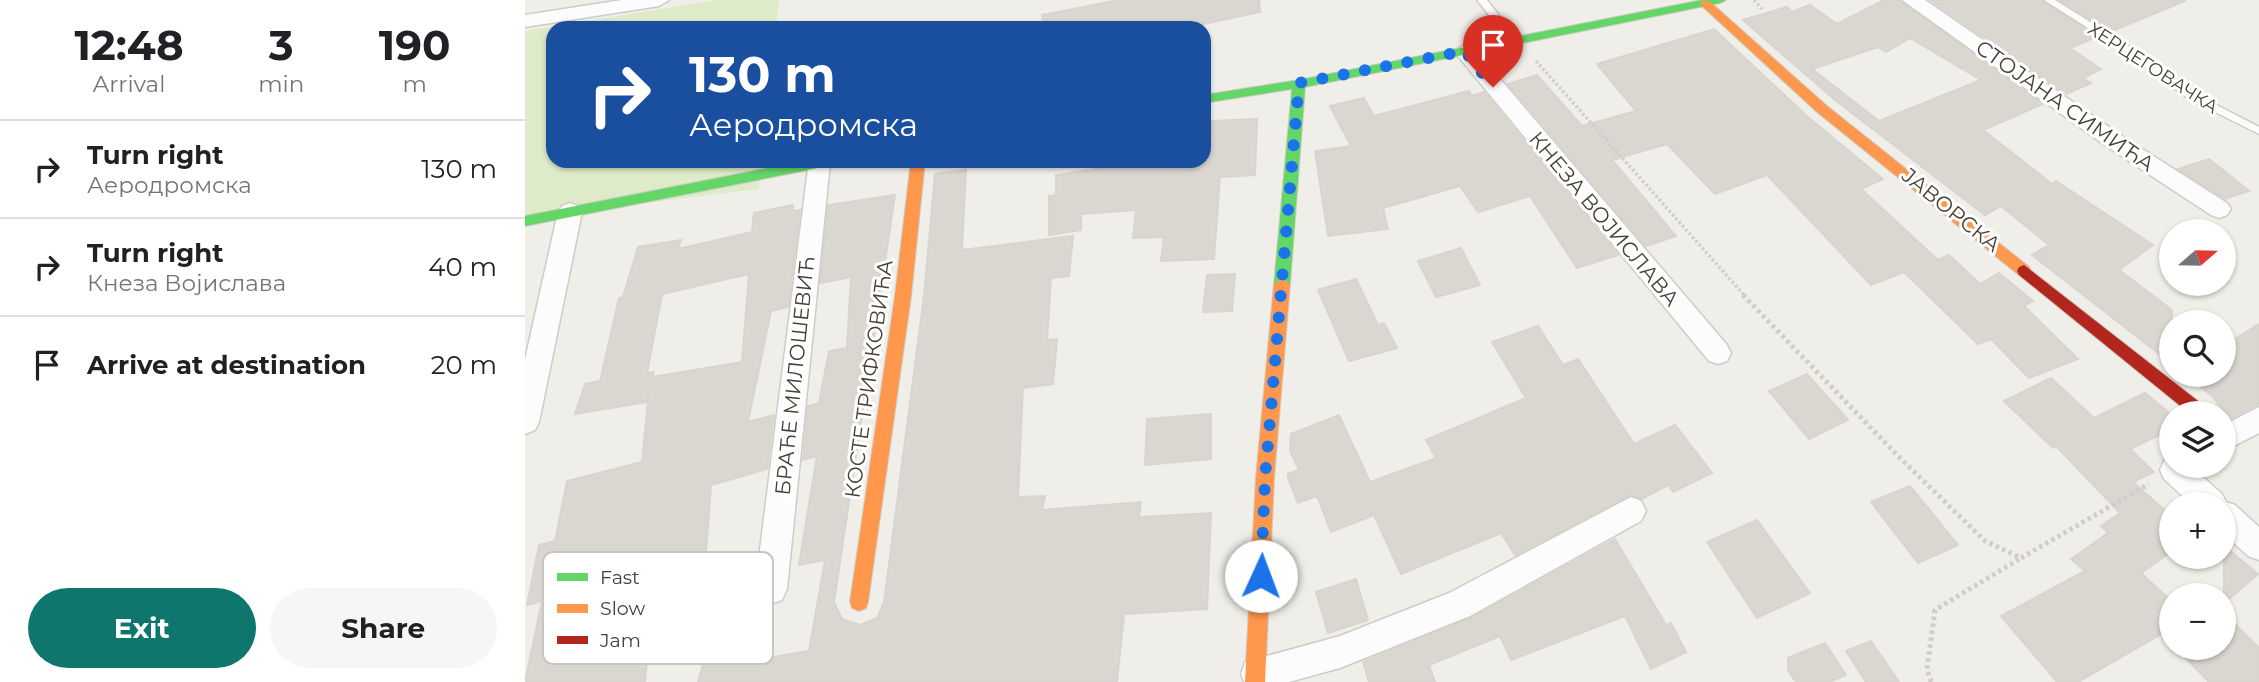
<!DOCTYPE html>
<html lang="en">
<head>
<meta charset="utf-8">
<style>
	body { margin:0; font-family:Montserrat,sans-serif; background:#f6f6f6; color:#202124; height:100vh; display:flex; flex-direction:column; font-size:26px; white-space:nowrap }
	* { box-sizing:border-box; margin:0 }
	p { font-size:23px; color:#757577 }
	.icon { flex:none; width:38px; height:38px; fill:none; stroke:currentColor; stroke-width:2; stroke-linecap:round; stroke-linejoin:round }
	.map { position:relative; flex:1; overflow:hidden }
	.panel { display:flex; flex-direction:column; background:#fff; width:525px }
	.panel>* { flex:none }
	.top-card { position:absolute; left:21px; top:21px; width:665px; height:147px; border-radius:21px; box-shadow:0 2px 5px #0004; background:#1a4fa0; color:#fff; overflow:hidden }
	.needle { width:46px; rotate:70deg }
	.tools { position:absolute; left:1634px; top:219px; display:grid; gap:14px }
	.tools a { display:grid; place-items:center; width:77px; height:77px; border-radius:50%; background:#fff; box-shadow:0 2px 5px #0004; font-size:35px }
	.pin { position:absolute; display:grid; place-items:center; width:60px; height:60px; color:#fff; margin:-72px -30px; border-radius:50% 50% 50% 0; rotate:-45deg; box-shadow:0 0 7px #0007 }
	.pin .icon { rotate:45deg }
	.me { position:absolute; width:77px; margin:-38px; rotate:2deg; stroke-linejoin:round; filter:drop-shadow(0 0 5px #0008) }
	.turn { display:flex; align-items:center; gap:24px; height:147px; padding:0 28px; font-size:32px }
	.turn .icon { width:91px; height:91px; stroke-width:2.5 }
	.turn b { display:block; font-size:49px; line-height:60px }
	.eta { display:flex; justify-content:space-evenly; align-items:center; height:119px; text-align:center }
	.eta b { font-size:42px; font-weight:700; line-height:49px }
	.cta { display:flex; gap:14px; margin-top:auto; padding:14px 28px }
	.cta a { flex:1; height:80px; border-radius:42px; background:#0f766e; color:#fff; font-size:28px; font-weight:700; line-height:80px; text-align:center }
	.cta a+a { background:#f6f6f6; color:#202124 }
	ul { padding:0; list-style:none }
	li { display:flex; align-items:center; gap:21px; height:98px; padding:0 28px; border-top:2px solid #e0e0e0 }
	li div { flex:1 }
	li b { display:block; font-size:26px }
	li em { font-style:normal }
	main { display:flex; flex:1; min-height:0 }
	.map>svg:first-child { display:block }
	.green { fill:#ddebc8 }
	.building { fill:#dad7d1; stroke:#d8d5cf; stroke-width:2; fill-rule:evenodd }
	.lines { fill:none; stroke-linecap:round; stroke-linejoin:round }
	.lane-casing { stroke:#ceccc6; stroke-width:3 }
	.street-casing { stroke:#ceccc6; stroke-width:3 }
	.fast-casing { stroke:#cfcbc0; stroke-width:2 }
	.slow-casing { stroke:#cfcbc0; stroke-width:2 }
	.jam-casing { stroke:#cfcbc0; stroke-width:2 }
	.path-far1 { stroke:#d1ceca; stroke-width:3.5; stroke-dasharray:2.5 2.5; stroke-linecap:butt }
	.path { stroke:#d1ceca; stroke-width:5; stroke-dasharray:3.5 3.5; stroke-linecap:butt }
	.lane { fill:#fdfcfc; fill-rule:evenodd }
	.street { fill:#fdfcfc; fill-rule:evenodd }
	.fast { fill:#63d668; fill-rule:evenodd }
	.slow { fill:#ff974d; fill-rule:evenodd }
	.jam { fill:#b3261e; fill-rule:evenodd }
	.route { stroke:#1a73e8; stroke-width:12; stroke-dasharray:0 21.6 }
	.labels { text-anchor:middle; stroke-width:6; stroke-linejoin:round; paint-order:stroke }
	.far-street-label { font-size:18px; fill:#463f35; stroke:#fff }
	.street-label { font-size:21px; fill:#463f35; stroke:#fff }
	.key { fill:#fff; stroke:#c8c5c2; stroke-width:2 }
	.key-label { font-size:19px; fill:#463f35 }
</style>
</head>
<body>
<main>
<section class="panel">
<div class="eta">
<div><b>12:48</b><p>Arrival</p></div>
<div><b>3</b><p>min</p></div>
<div><b>190</b><p>m</p></div>
</div>
<ul>
<li><svg class="icon" aria-label="right" viewBox="0 0 24 24"><path d="M7 20v-9h11M14 6l5 5-5 5"/></svg><div><b>Turn right</b><p>Аеродромска</p></div><em>130 m</em></li>
<li><svg class="icon" aria-label="right" viewBox="0 0 24 24"><path d="M7 20v-9h11M14 6l5 5-5 5"/></svg><div><b>Turn right</b><p>Кнеза Војислава</p></div><em>40 m</em></li>
<li><svg class="icon" aria-label="arrive" viewBox="0 0 24 24"><path d="M6 21V4h12l-3 4 3 4H6"/></svg><div><b>Arrive at destination</b></div><em>20 m</em></li>
</ul>
<div class="cta"><a>Exit</a><a>Share</a></div>
</section>
<div class="map">
<svg width="1734" height="682" viewBox="0 0 1734 682">
	<rect width="100%" height="100%" fill="#f0eee9"/>
	<path class="green" d="M192 0H254L251 28H28V161H237L234 189 45 212 0 224V31Z"/>
	<g class="building">
		<path d="M594 0H734L735 12 660 28H519L517 15Z"/>
		<path d="M1359 0H1374L1518 104 1458 130 1527 184 1531 181 1628 245 1594 270 1647 310V364L1507 255 1524 245 1476 206 1460 215 1310 100 1218 20 1262 7 1267 12 1285 5 1312 24ZM1385 38 1456 80 1354 121 1287 69 1353 47 1361 52Z"/>
		<path d="M1405 0H1517L1572 37 1545 48 1576 69 1558 78 1566 83 1541 94Z"/>
		<path d="M1535 0H1660V1L1585 32Z"/>
		<path d="M1189 29 1284 118 1358 179 1336 189 1413 260 1424 255 1455 284 1474 273 1508 301 1499 306 1553 359 1504 378 1466 339 1453 344 1379 272 1346 285 1242 175 1190 194 1142 144 1087 160 1151 236 1121 246 983 84 1012 75 1057 126 1111 111 1072 64Z"/>
		<path d="M944 91 947 96 959 92 1093 255 1052 268 1005 196 953 212 935 186 858 208 863 229 803 236 790 151 826 146 805 106 839 98 849 116Z"/>
		<path d="M732 119 730 175 695 177 689 259 636 261 639 237 608 238 611 210 556 214V230L524 235V196L531 195V175L578 168 579 161H684L686 121Z"/>
		<path d="M1684 159 1724 191 1700 199 1653 169Z"/>
		<path d="M441 170 437 250 548 236 544 276 526 278 522 340 532 339 528 384 498 388 493 497 520 496 517 510 616 502 614 517 686 513 682 609 599 614 592 682H173L188 629 123 649 120 682H0L17 601 2 605 14 545 30 541 42 481 117 462 124 391 121 402 50 414 60 384 75 381 94 298 98 297 113 247 156 240 153 249 227 232 229 213 268 205V211L275 210 263 307 246 311 223 422 249 415 242 469 186 485 179 579 230 565 226 661 284 651 300 560 274 565 292 456 278 460 283 406 294 403 304 351 322 348 326 277 295 283 303 205 370 195 309 602 317 619 335 625 352 618 359 602 399 296 410 174ZM224 274 217 362 127 377 129 372 122 373 137 294Z"/>
		<path d="M936 248 955 285 911 297 893 261Z"/>
		<path d="M710 274 707 311 678 312 682 275Z"/>
		<path d="M831 279 853 325 859 323 872 348 824 361 793 290Z"/>
		<path d="M1734 324V404L1699 422V413L1689 398 1660 374H1699V346Z"/>
		<path d="M1013 326 1038 365 1053 359 1109 444 1150 425 1187 473 1148 492 1143 485 1117 499 1105 495 990 555 976 533 876 574 849 515 806 532 792 496 773 503 763 478V474L774 470 765 451 766 434 814 415 845 482 911 458 901 440 1001 398 967 342Z"/>
		<path d="M1282 374 1323 420 1284 439 1244 391Z"/>
		<path d="M1526 378 1569 418 1620 393 1647 415V429L1605 449 1629 472 1608 482 1647 517V551L1616 573 1647 602V628L1553 682H1532L1476 616 1560 571 1546 559 1583 533 1576 526 1595 513 1531 446 1528 448 1479 401Z"/>
		<path d="M686 414V459L620 465 622 419Z"/>
		<path d="M1385 486 1433 545 1393 563 1346 502Z"/>
		<path d="M1232 520 1285 593 1232 618 1182 542Z"/>
		<path d="M1090 539 1141 625 1146 623 1161 652 1126 669 1100 616 986 660 975 636 904 665 910 682H844L838 662 946 618Z"/>
		<path d="M1699 546 1733 574 1699 603Z"/>
		<path d="M831 579 843 620 803 633 791 592Z"/>
		<path d="M1699 613 1734 648V682H1684L1651 648H1696L1699 651Z"/>
		<path d="M1346 641 1374 682H1341L1321 651Z"/>
		<path d="M1300 643 1321 675 1304 682H1271L1263 670V658Z"/>
	</g>
	<g class="lines">
		<g class="lane-casing">
			<g id="lane">
				<path d="M952 0H962L992 39V43H986Z"/>
				<path d="M1519 0H1530L1605 47 1672 95 1734 127V134L1664 99 1599 51Z"/>
			</g>
		</g>
		<g class="street-casing">
			<g id="street">
				<path d="M97 0H144L134 6 0 27V15Z"/>
				<path d="M1377 0H1400L1597 136 1702 203 1706 209 1702 215 1694 218 1686 215 1581 146Z"/>
				<path d="M940 45 947 46 1202 345 1206 353 1202 361 1193 364 1184 361 933 56 930 51Z"/>
				<path d="M284 161 305 163 262 589 257 600 246 604 235 600 230 589Z"/>
				<path d="M45 203 53 206 57 212 14 422 10 430 0 434V360L33 212 37 206Z"/>
				<path d="M1734 407V433L1699 451V425Z"/>
				<path d="M1646 457 1647 466H1670L1669 469 1697 494 1701 502 1710 505 1734 527V560L1723 556 1699 534V504H1666L1639 479 1635 470 1639 461Z"/>
				<path d="M1106 497 1116 501 1121 511 1116 521 945 616 815 668 764 682H719L716 674 720 662 815 636 924 593Z"/>
			</g>
		</g>
		<g class="fast-casing">
			<g id="fast">
				<path d="M1177 0H1201L1195 3 780 87 765 284 757 290 752 288 749 284 767 89 679 103V95L774 80Z"/>
				<path d="M279 161H310L303 166 0 226V216Z"/>
			</g>
		</g>
		<g class="slow-casing">
			<g id="slow">
				<path d="M1176 1H1184L1302 106 1504 267 1506 271 1504 275H1494L1292 112 1176 5Z"/>
				<path d="M386 161H400L386 296 343 602 341 608 334 611 327 608 325 602 370 296Z"/>
				<path d="M757 278 765 284 749 478 740 682H720L731 478 749 284Z"/>
			</g>
		</g>
		<g class="jam-casing">
			<path id="jam" d="M1499 265 1682 408 1684 413H1664L1494 275 1492 271 1494 267Z"/>
		</g>
		<g class="path-far1">
			<path d="M1229 0 1237 9"/>
			<path d="M1011 61 1220 296"/>
		</g>
		<g class="path">
			<path d="M1218 295 1373 456 1460 541 1496 558 1624 484"/>
			<path d="M1406 682 1402 669 1410 610 1496 558"/>
		</g>
		<use href="#lane" class="lane"/>
		<use href="#street" class="street"/>
		<use href="#fast" class="fast"/>
		<use href="#slow" class="slow"/>
		<use href="#jam" class="jam"/>
	</g>
	<g class="lines">
		<path class="route" d="M736 576 740 478 774 83 940 51 968 87"/>
	</g>
	<g class="labels">
		<g class="far-street-label">
			<text transform="translate(1628 68) rotate(33)" y="6">ХЕРЦЕГОВАЧКА</text>
		</g>
		<g class="street-label">
			<text transform="translate(1540 106) rotate(35)" y="7">СТОЈАНА СИМИЋА</text>
			<text transform="translate(1426 210) rotate(39)" y="7">ЈАВОРСКА</text>
			<text transform="translate(1079 219) rotate(50)" y="7">КНЕЗА ВОЈИСЛАВА</text>
			<text transform="translate(270 376) rotate(-84)" y="7">БРАЋЕ МИЛОШЕВИЋ</text>
			<text transform="translate(344 379) rotate(-82)" y="7">КОСТЕ ТРИФКОВИЋА</text>
		</g>
	</g>
	<rect x="18" y="552" width="230" height="112" rx="10" class="key"/>
	<rect x="32" y="573" width="31" height="8" fill="#63d668"/>
	<rect x="32" y="604" width="31" height="9" fill="#ff974d"/>
	<rect x="32" y="636" width="31" height="8" fill="#b3261e"/>
	<g class="key-label">
		<text x="75" y="584">Fast</text>
		<text x="75" y="615">Slow</text>
		<text x="75" y="647">Jam</text>
	</g>
</svg>
<div class="tools">
<a><svg class="needle" viewBox="-14 -14 28 28"><path d="M0-13l5 13h-10z" fill="#e53935"/><path d="M0 13l5-13h-10z" fill="#757577"/></svg></a>
<a><svg class="icon" aria-label="search" viewBox="0 0 24 24"><circle cx="10" cy="10" r="6"/><path d="M15 15l6 6"/></svg></a>
<a><svg class="icon" aria-label="layers" viewBox="0 0 24 24"><path d="M12 4l9 5-9 5-9-5zM3 14l9 5 9-5"/></svg></a>
<a>+</a>
<a>−</a>
</div>
<div class="pin" style="left:968px;top:87px;background:#d93025"><svg class="icon" aria-label="arrive" viewBox="0 0 24 24"><path d="M6 21V4h12l-3 4 3 4H6"/></svg></div>
<svg class="me" style="left:736px;top:576px" viewBox="-20 -20 40 40"><circle r="19" fill="#fff"/><path d="M0-13L10 11 0 6-10 11z" fill="#1a73e8"/></svg>
<div class="top-card">
<div class="turn"><svg class="icon" aria-label="right" viewBox="0 0 24 24"><path d="M7 20v-9h11M14 6l5 5-5 5"/></svg><div><b>130 m</b>Аеродромска</div></div>
</div>
</div>
</main>
</body>
</html>
